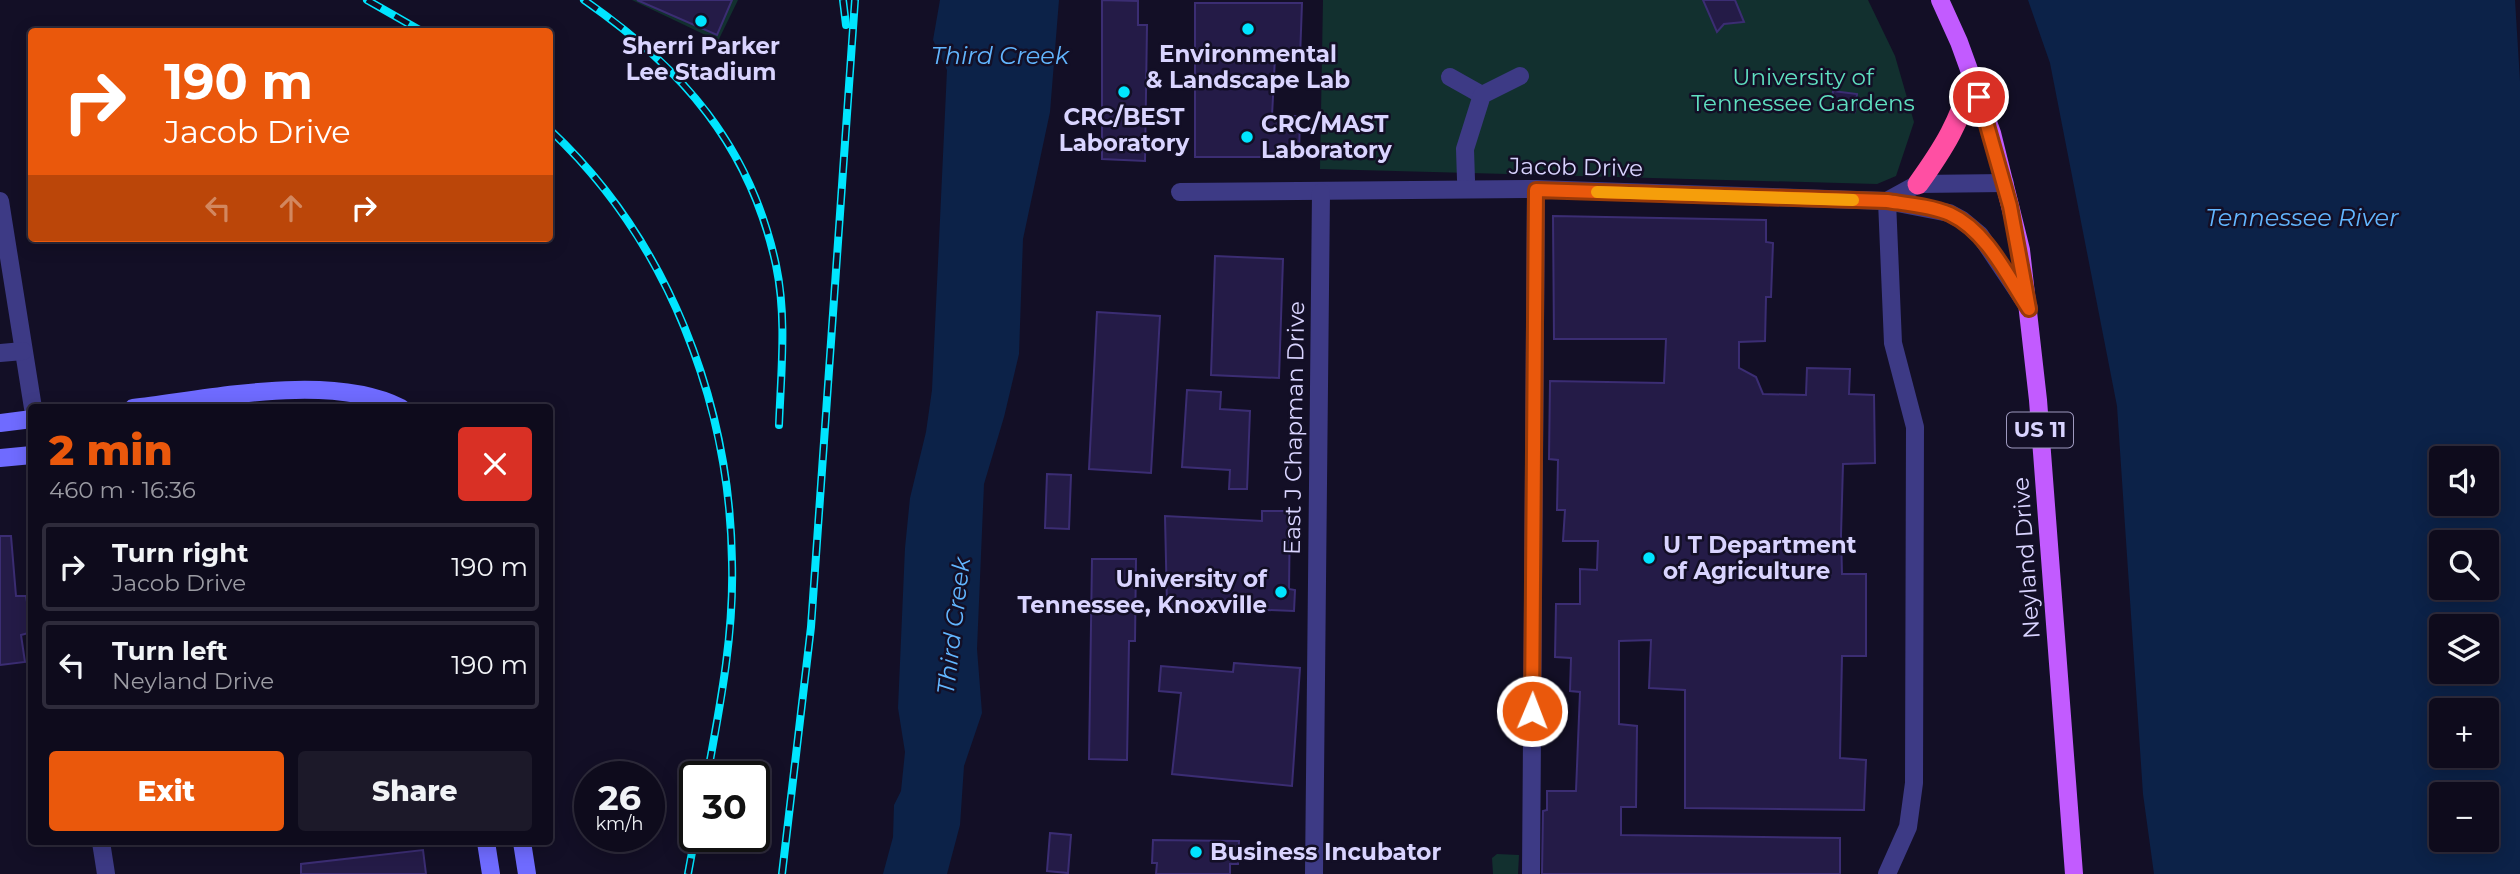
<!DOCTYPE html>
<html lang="en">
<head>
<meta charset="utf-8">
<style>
	body { margin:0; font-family:Montserrat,sans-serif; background:#1c1929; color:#f1f3f6; height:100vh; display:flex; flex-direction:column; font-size:26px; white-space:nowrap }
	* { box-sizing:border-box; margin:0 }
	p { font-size:23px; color:#9b9ba3 }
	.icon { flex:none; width:38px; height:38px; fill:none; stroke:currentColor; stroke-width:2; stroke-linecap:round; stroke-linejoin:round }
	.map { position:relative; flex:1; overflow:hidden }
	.drawer { position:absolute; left:28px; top:404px; width:525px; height:441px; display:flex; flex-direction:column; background:#0e0b1c; border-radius:7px; box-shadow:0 4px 18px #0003,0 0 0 2px #2e2b3b }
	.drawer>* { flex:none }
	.top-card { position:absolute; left:28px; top:28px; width:525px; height:214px; border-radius:7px; box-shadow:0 4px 18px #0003,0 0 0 2px #2e2b3b; background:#ea580c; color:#fff; overflow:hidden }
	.tools { position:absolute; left:2429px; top:446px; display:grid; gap:14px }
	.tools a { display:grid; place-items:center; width:70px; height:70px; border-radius:7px; background:#0e0b1c; box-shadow:0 4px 18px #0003,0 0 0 2px #2e2b3b; font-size:35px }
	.speed { position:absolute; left:574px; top:761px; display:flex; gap:14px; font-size:35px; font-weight:700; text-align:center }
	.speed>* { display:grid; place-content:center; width:91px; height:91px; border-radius:50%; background:#0e0b1c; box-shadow:0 4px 18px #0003,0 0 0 2px #2e2b3b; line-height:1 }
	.speed small { font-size:18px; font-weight:400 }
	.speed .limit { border:4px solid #111; border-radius:10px; background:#fff; color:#111 }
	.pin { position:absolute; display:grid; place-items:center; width:60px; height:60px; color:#fff; margin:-30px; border:4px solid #fff; border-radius:50%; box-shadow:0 2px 7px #0007 }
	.me { position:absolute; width:77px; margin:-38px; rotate:1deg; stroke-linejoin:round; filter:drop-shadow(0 0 5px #0008) }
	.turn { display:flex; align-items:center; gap:24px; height:147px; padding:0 21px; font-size:32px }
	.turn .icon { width:91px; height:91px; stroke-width:2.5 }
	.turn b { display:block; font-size:49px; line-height:60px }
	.lanes { display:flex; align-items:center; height:66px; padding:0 21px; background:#0003; justify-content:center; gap:35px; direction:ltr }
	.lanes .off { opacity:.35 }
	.round { display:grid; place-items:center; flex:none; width:74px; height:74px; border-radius:7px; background:#1c1929 }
	.summary { display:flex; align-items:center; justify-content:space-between; height:119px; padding:0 21px }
	h1 { font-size:42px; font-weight:800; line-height:52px; color:#ea580c }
	.cta { display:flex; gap:14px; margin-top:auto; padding:14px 21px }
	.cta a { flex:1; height:80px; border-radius:7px; background:#ea580c; color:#fff; font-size:28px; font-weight:800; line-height:80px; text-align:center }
	.cta a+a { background:#1c1929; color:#f1f3f6 }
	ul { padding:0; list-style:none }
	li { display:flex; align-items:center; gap:21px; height:88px; margin:0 14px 10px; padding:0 7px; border:4px solid #2e2b3b; border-radius:7px }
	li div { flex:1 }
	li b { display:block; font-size:26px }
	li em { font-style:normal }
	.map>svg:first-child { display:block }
	.green { fill:#12302f }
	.water { fill:#0c2248; fill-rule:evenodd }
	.building { fill:#241b47; stroke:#3b2d73; stroke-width:2 }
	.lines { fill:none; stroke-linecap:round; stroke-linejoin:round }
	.street { stroke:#3d3a85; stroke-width:18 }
	.secondary { stroke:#6f6bff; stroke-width:18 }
	.primary { stroke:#c25bff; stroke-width:18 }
	.highway { stroke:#ff4fa3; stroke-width:21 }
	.rail-casing { stroke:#00e5ff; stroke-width:8 }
	.rail { stroke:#130f26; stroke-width:5; stroke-dasharray:16; stroke-linecap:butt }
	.route-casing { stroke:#983908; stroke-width:18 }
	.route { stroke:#ea580c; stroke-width:12 }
	.slow { stroke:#f59e0b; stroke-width:12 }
	.poi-dot { fill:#00e5ff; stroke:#130f26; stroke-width:2.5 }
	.labels { text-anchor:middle; stroke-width:5; stroke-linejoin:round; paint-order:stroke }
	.shield { fill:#130f26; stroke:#9e99be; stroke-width:2 }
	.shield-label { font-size:21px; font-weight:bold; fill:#d9d4ff }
	.poi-label { font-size:23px; font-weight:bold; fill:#d9d4ff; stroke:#130f26 }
	.park-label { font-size:23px; fill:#5fe0c0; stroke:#130f26 }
	.street-label { font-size:23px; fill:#d9d4ff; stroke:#130f26 }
	.water-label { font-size:24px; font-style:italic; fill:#62b6ff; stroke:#130f26 }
</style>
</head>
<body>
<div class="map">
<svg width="2520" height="874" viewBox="0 0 2520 874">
	<rect width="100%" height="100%" fill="#130f26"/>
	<g class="green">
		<path d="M632 0H738L718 41Z"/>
		<path d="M1323 0H1868L1895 56 1914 122 1896 176 1877 184 1320 169Z"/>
		<path d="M1497 854 1519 855 1518 874H1493L1492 858Z"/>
	</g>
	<g class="water">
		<path d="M940 0H1059L1050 112 1023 239 1019 354 1004 417 984 484 977 649 982 713 964 766 960 825 947 874H883L893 837 894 805 901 791 905 752 898 708 905 548 910 498 926 432 932 390 947 70 933 40Z"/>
		<path d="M2028 0H2515L2520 81V874H2154L2143 794 2117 406 2050 63ZM2441 458H2487V504H2441ZM2441 542H2487V588H2441ZM2441 626H2487V672H2441ZM2441 710H2487V756H2441ZM2441 794H2487V840H2441Z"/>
	</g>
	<g class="building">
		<path d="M637 0H732L717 35Z"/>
		<path d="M1102 0 1138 1V25H1147L1145 161 1102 159Z"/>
		<path d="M1703 0H1735L1744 22 1724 24 1717 32Z"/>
		<path d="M1195 3H1302L1300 58 1275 57 1272 116H1300L1299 157H1195Z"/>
		<path d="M1833 91 1857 94 1855 112 1831 108Z"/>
		<path d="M1553 216 1766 220V242L1773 243 1771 297H1766L1765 341 1739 342V368L1756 377 1763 394 1806 395 1807 368 1850 369 1849 394 1874 395 1875 463 1843 464 1841 535 1842 574H1866V656H1842L1840 758 1866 760 1864 810 1685 808V690L1649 688 1651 640 1619 641V724L1637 726 1636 807H1621V835L1840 838V874H1542L1543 811 1547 810V791H1576L1580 692 1570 691 1571 658 1555 657 1556 604H1580V569L1597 570 1598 541H1563L1565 510H1557L1558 460 1549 459 1550 381 1664 383 1666 339H1554Z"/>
		<path d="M1215 256 1283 259 1279 378 1211 375Z"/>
		<path d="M1097 312 1160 316 1151 473 1089 469Z"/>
		<path d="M1187 390 1221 392 1220 409 1250 411 1247 489H1229L1230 470 1182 467Z"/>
		<path d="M1047 474 1071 475 1069 529 1045 528Z"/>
		<path d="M1262 511H1290L1289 589 1295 590 1294 611 1167 606 1165 516 1262 521Z"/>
		<path d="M0 536H11L16 596H26L32 632 21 635 25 662 0 665Z"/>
		<path d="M1092 559H1136L1135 641H1129L1127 760 1089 759Z"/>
		<path d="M1234 663 1300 668 1292 786 1172 774 1181 693 1159 691 1161 666 1233 672Z"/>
		<path d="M1050 833 1071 835 1068 873 1047 871Z"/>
		<path d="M1153 840 1239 841 1238 864H1230V874H1156L1157 863H1152Z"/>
		<path d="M423 850 426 874H301V864Z"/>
	</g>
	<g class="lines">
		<g class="street">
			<path d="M1450 77 1482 95"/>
			<path d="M1466 180 1465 149 1482 95 1520 76"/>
			<path d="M1180 192 1536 189 1887 201 1949 213 1962 220 1980 235 2029 308"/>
			<path d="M0 201 33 408"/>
			<path d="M1887 201 1893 343 1915 427 1914 783 1908 827 1887 874"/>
			<path d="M1887 201 1918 184 2005 183"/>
			<path d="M0 353 23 351"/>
			<path d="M101 842 106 874"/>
			<path d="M1314 874 1321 192"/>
			<path d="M1531 874 1536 189"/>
		</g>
		<g class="secondary">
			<path d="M133 408C211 399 330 372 401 408"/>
			<path d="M0 423 32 419"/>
			<path d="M0 458 32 455"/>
			<path d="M486 842 491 874"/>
			<path d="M522 842 527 874"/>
		</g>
		<path class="primary" d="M1940 0 1959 42 1992 133 2021 250 2038 400 2074 874"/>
		<path class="highway" d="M1918 184C1946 145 1958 124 1973 78"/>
		<g class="rail-casing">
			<g id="rail">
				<path d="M367 0 423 32"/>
				<path d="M584 0C682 68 750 145 776 265 787 317 781 372 779 425"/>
				<path d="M843 0 846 25"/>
				<path d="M550 130C668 240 730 403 732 562 734 635 720 706 707 777"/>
				<path d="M688 874 695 836"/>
				<path d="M782 874 811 627 855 0"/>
			</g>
		</g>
		<use href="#rail" class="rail"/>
	</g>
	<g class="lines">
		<g class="route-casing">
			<path id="route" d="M1532 711 1536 190 1887 201C1907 204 1931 206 1950 214 1987 231 2008 277 2029 309L2010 206 1979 97"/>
		</g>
		<use href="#route" class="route"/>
		<path class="slow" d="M1597 192 1853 200"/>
	</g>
	<g class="poi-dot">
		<circle cx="701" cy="21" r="7"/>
		<circle cx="1248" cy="29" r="7"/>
		<circle cx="1124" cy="92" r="7"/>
		<circle cx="1247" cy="137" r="7"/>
		<circle cx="1649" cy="558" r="7"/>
		<circle cx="1281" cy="592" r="7"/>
		<circle cx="1196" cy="852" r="7"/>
	</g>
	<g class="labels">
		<rect class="shield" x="2007" y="412.5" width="66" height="35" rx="5"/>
		<g class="shield-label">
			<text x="2040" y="437">US 11</text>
		</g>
		<g class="poi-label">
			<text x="701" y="54">Sherri Parker<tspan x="701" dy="26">Lee Stadium</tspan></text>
			<text x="1248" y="62">Environmental<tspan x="1248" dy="26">&amp; Landscape Lab</tspan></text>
			<text x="1124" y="125">CRC/BEST<tspan x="1124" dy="26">Laboratory</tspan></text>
			<text x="1261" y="132" text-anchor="start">CRC/MAST<tspan x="1261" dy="26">Laboratory</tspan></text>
			<text x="1663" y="553" text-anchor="start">U T Department<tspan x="1663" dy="26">of Agriculture</tspan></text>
			<text x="1267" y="587" text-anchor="end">University of<tspan x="1267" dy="26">Tennessee, Knoxville</tspan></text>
			<text x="1210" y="860" text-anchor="start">Business Incubator</text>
		</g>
		<g class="park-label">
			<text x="1803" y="85">University of<tspan x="1803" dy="26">Tennessee Gardens</tspan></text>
		</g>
		<g class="street-label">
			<text transform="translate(1576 167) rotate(1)" y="8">Jacob Drive</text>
			<text transform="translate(1294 428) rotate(-89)" y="8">East J Chapman Drive</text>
			<text transform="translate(2026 558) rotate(-94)" y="8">Neyland Drive</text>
		</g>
		<g class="water-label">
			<text x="1000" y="64">Third Creek</text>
			<text x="2302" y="226">Tennessee River</text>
			<text transform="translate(954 626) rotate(-83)" y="8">Third Creek</text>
		</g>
	</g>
</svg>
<div class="tools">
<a><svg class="icon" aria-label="sound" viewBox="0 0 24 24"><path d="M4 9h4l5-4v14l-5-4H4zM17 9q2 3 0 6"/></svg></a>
<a><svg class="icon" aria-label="search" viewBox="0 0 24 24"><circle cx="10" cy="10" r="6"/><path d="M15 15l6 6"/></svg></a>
<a><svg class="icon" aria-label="layers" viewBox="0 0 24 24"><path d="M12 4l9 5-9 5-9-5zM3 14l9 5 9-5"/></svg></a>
<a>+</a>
<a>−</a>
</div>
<div class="speed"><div>26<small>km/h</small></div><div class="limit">30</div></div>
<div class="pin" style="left:1979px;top:97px;background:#d93025"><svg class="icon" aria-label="arrive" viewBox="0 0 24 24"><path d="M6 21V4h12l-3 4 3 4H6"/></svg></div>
<svg class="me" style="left:1532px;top:711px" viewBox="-20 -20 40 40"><circle r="17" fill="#ea580c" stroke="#fff" stroke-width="3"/><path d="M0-11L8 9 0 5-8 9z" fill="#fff"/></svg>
<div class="top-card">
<div class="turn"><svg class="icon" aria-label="right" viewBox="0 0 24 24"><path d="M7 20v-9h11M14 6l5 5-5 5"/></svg><div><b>190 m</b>Jacob Drive</div></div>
<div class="lanes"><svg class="icon off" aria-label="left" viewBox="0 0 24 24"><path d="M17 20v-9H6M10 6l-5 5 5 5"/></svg><svg class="icon off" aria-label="ahead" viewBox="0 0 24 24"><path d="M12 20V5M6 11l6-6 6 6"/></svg><svg class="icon" aria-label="right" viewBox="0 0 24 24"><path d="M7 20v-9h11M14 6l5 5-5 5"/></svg></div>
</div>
<section class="drawer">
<div class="summary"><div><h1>2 min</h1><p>460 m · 16:36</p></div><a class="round" style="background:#d93025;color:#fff"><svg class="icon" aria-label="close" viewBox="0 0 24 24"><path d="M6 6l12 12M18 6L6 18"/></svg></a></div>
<ul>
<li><svg class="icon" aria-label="right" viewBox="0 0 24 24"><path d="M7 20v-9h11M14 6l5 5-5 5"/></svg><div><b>Turn right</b><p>Jacob Drive</p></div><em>190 m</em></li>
<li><svg class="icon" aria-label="left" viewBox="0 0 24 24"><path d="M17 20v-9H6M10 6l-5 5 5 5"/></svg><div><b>Turn left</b><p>Neyland Drive</p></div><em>190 m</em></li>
</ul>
<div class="cta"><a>Exit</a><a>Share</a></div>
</section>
</div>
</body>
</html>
